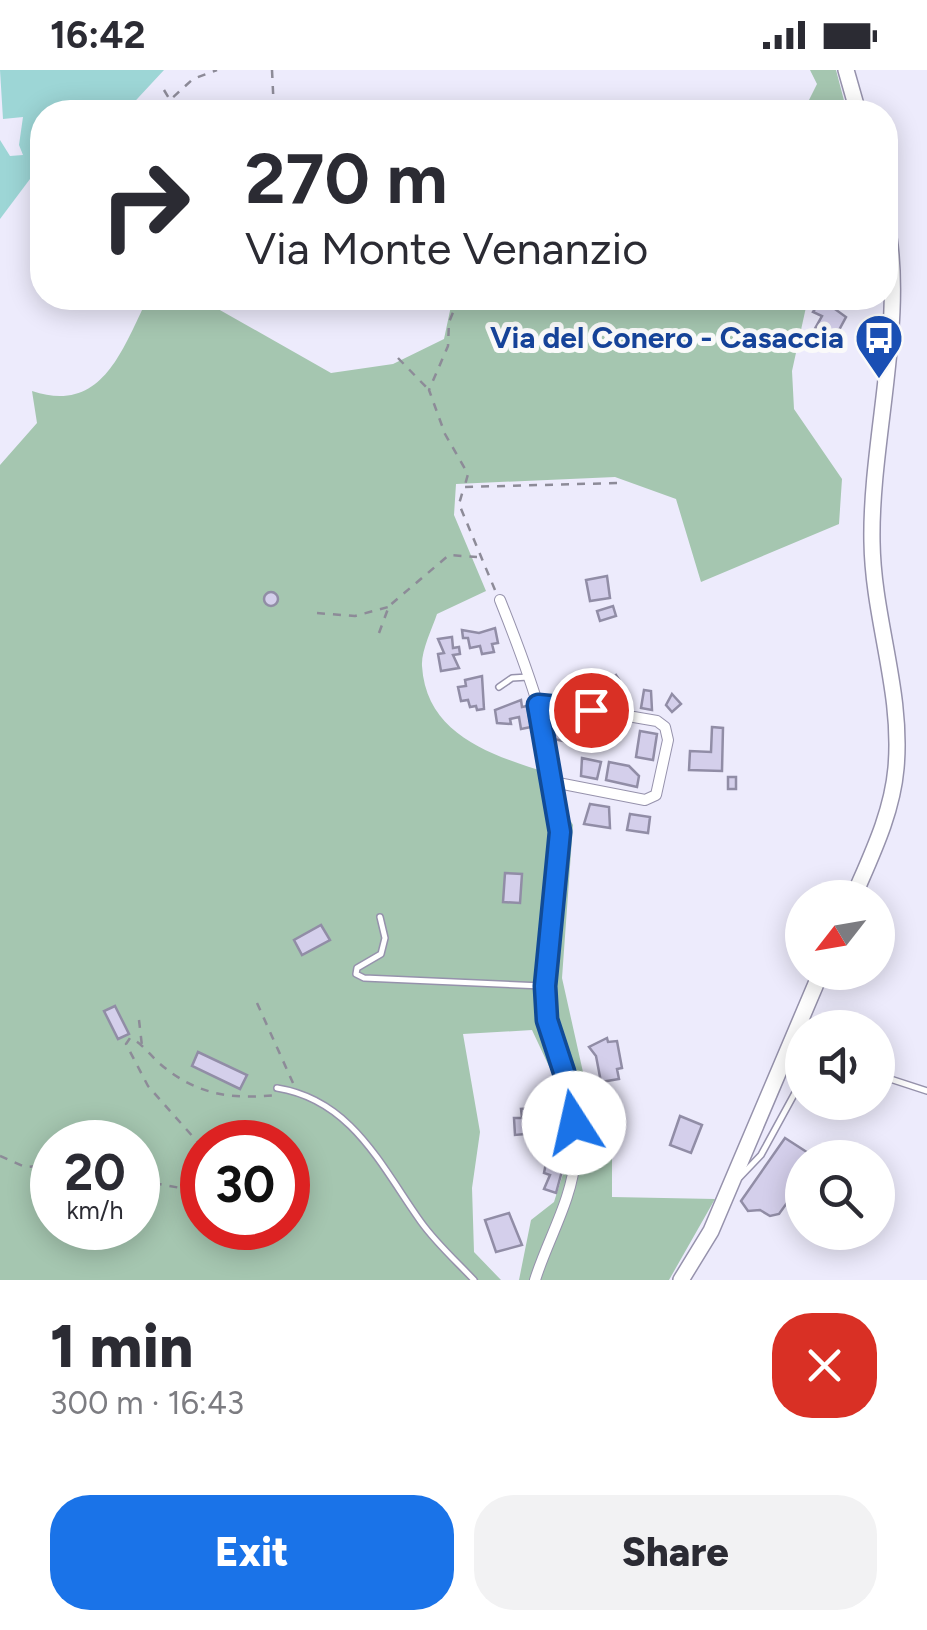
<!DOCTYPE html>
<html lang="en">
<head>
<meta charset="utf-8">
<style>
	body { margin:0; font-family:Figtree,sans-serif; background:#f2f2f3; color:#2b2b33; height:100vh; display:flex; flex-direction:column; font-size:38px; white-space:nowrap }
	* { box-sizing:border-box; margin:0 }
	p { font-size:32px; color:#7c7c81 }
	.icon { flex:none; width:55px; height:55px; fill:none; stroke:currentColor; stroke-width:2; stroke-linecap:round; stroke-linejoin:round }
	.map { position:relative; height:1210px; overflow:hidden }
	.drawer { display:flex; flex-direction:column; background:#fff; flex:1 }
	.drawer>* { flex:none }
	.top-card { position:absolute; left:30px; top:30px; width:868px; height:210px; border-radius:40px; box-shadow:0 5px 25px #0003; background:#fff; color:#2b2b33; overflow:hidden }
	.needle { width:65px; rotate:239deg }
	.buttons { position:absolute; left:785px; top:810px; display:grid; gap:20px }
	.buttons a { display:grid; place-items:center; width:110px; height:110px; border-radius:50%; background:#fff; box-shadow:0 5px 25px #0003; font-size:50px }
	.speed { position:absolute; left:30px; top:1050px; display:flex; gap:20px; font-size:50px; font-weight:700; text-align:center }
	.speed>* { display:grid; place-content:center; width:130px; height:130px; border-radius:50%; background:#fff; box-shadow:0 5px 25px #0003; line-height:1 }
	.speed small { font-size:25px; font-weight:400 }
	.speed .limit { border:15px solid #d22; background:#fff; color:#111 }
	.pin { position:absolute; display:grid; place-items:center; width:85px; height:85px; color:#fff; margin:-42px; border:5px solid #fff; border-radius:50%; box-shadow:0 2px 10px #0007 }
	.me { position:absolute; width:110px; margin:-55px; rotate:350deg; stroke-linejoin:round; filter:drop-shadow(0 0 8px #0008) }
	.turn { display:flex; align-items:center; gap:35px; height:210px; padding:0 50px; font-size:45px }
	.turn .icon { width:130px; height:130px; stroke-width:2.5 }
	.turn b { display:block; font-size:70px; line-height:85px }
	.round { display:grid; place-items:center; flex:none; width:105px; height:105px; border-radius:40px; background:#f2f2f3 }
	.overview { display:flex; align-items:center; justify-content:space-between; height:170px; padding:0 50px }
	h1 { font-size:60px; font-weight:800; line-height:75px }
	.action { display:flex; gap:20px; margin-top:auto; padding:20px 50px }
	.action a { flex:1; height:115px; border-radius:40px; background:#1a73e8; color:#fff; font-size:40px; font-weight:800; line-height:115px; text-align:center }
	.action a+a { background:#f2f2f3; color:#2b2b33 }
	.status { display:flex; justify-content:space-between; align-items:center; height:70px; padding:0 50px; background:#fff; direction:ltr }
	.status svg { height:28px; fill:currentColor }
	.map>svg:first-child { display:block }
	.green { fill:#a5c6b0; fill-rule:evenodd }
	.water { fill:#9dd6d6 }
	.building { fill:#d4cfeb; stroke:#918da6; stroke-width:2.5 }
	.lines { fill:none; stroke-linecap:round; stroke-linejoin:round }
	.lane-casing { stroke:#9692ac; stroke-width:8 }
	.street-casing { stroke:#9692ac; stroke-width:12 }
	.secondary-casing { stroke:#9692ac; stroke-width:18 }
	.path { stroke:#8d8b98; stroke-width:2.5; stroke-dasharray:8 8; stroke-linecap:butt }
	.lane { stroke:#fff; stroke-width:5 }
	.street { stroke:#fff; stroke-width:10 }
	.secondary { stroke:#fff; stroke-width:15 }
	.route-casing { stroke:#114b97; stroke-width:25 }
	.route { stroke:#1a73e8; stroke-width:18 }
	.labels { text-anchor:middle; stroke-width:10; stroke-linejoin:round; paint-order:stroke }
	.transit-label { font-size:30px; font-weight:bold; fill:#164399; stroke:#fafafa; text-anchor:end }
</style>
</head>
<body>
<div class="status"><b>16:42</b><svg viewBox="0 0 49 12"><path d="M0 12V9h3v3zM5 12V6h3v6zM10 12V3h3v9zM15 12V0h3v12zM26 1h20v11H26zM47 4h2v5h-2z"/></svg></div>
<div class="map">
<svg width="927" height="1210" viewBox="0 0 927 1210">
	<rect width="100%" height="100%" fill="#edebfc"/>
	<g class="green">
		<path d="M810 0H836L847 42H803L817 14Z"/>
		<path d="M171 228 211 235 331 303 393 294 444 269 451 236 481 228H808L792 301 794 339 842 409 839 454 701 512 676 429 615 407 456 414 454 445 486 521 437 544C432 559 421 581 422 596 426 663 488 684 542 701L573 755 562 908 587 1020 612 1053V1127L715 1129 669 1210H519L531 1150 554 1132 569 1085 550 1069 554 1007 532 960 463 964 480 1062 472 1118 474 1182 501 1210H0V395L37 353 32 321C97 343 119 289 142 240ZM52 1072H138V1158H52ZM202 1072H288V1158H202Z"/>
	</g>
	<path class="water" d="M0 0H164L125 42H42V93L0 149V70L10 86 23 85 19 75 23 47 3 49Z"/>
	<g class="building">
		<path d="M821 229 846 247 832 273 813 262 822 246 813 242Z"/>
		<path d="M607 506 610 528 590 531 586 510Z"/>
		<circle cx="271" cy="529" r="7"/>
		<path d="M613 536 616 546 600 551 597 541Z"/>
		<path d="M495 558 498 573 492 574 494 582 482 584 480 576 470 578 468 568H463L462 560 479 563Z"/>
		<path d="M452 567 453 578 459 577 460 584 453 585 459 598 441 601 438 584 444 583 438 569Z"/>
		<path d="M601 603 606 613 616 605 627 621 614 629 609 623 591 627 584 610Z"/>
		<path d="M482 606 484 639 477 640 476 636 470 637 468 630 461 631 458 617 466 616 465 610Z"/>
		<path d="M644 620 651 621 652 640 641 638Z"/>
		<path d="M672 624 681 634 672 642 666 635Z"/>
		<path d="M521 630 522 637 527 636 531 657 521 659 519 647 510 649 511 654 497 653 495 640Z"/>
		<path d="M555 644 573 648 568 672 549 668Z"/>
		<path d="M583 653 599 657V676L576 672Z"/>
		<path d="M712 657 723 658 722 701 689 700 690 681 711 682Z"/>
		<path d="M640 661 657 664 653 690 636 687Z"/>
		<path d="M582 688 601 692 597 709 581 706Z"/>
		<path d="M609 692 629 696 639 706 637 717 606 710Z"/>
		<rect x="728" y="707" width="8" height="12"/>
		<path d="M590 734 609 737 610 758 584 754Z"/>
		<path d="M630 744 650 747 648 763 627 760Z"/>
		<path d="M505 803 522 804 520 833 503 832Z"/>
		<path d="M321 855 330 870 302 885 294 870Z"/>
		<path d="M115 936 129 964 118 969 104 941Z"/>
		<path d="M607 968 608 972 617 971 622 998 617 999 619 1009 601 1012 596 986 589 977Z"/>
		<path d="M198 982 247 1005 240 1019 192 996Z"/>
		<path d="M813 1032H835V1036L830 1045Z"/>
		<path d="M546 1037 548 1062 515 1065 514 1048H522L521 1039Z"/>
		<path d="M680 1046 702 1055 691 1083 670 1075Z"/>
		<path d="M785 1068 816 1088H802V1112L779 1144 770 1146 760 1140 748 1141 741 1131Z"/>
		<path d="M553 1086 565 1090 556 1123 544 1119 550 1105 544 1103 546 1093 551 1095Z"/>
		<path d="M509 1143 522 1175 496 1182 485 1150Z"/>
	</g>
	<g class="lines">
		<g class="lane-casing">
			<g id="lane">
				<path d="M499 617 512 608 528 607"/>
				<path d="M380 847 385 868 381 884 357 898 356 904 364 908 542 916"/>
				<path d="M878 1005 927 1021"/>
				<path d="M277 1018C352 1030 381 1096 421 1152 436 1173 456 1191 474 1210"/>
				<path d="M740 1107 761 1085 802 1010"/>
			</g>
		</g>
		<g class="street-casing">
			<g id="street">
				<path d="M500 530C528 600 561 688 560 765 559 815 547 866 545 916 544 974 578 1027 575 1087 573 1128 547 1171 535 1210"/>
				<path d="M538 635 558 634 657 651 665 657 668 670 656 725 645 730 553 712"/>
			</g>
		</g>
		<g class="secondary-casing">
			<g id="secondary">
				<path d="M846 0 858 42"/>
				<path d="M853 828C871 786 892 744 896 698 903 621 873 549 872 472 870 369 908 245 885 146"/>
				<path d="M681 1210 711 1161 821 902"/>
			</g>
		</g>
		<g class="path">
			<path d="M272 0 274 42"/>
			<path d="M164 20 170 30 193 9 217 0"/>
			<path d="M459 228 449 252 448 276 429 320 445 364 468 404 465 415"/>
			<path d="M398 288 428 319"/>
			<path d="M495 520 459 434 464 417 617 413"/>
			<path d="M317 543 355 546 388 537"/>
			<path d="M379 563 389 536 449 485 477 487"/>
			<path d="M257 933 293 1013"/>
			<path d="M139 950 142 976"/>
			<path d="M202 1077 148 1016 126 974 130 968C141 972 149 984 159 993 195 1024 229 1030 276 1025"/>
			<path d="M0 1086 25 1097 52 1095"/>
			<path d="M138 1110 202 1122"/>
		</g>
		<use href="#lane" class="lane"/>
		<use href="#street" class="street"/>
		<use href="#secondary" class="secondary"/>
	</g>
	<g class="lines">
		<g class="route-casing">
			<path id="route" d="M574 1053 564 1002 547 950 545 916 560 762 538 635 591 640"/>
		</g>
		<use href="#route" class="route"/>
	</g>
	<defs>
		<g id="bus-pin" transform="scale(2.5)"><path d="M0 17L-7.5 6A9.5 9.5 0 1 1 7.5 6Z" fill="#1a4fb4" stroke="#fafafa"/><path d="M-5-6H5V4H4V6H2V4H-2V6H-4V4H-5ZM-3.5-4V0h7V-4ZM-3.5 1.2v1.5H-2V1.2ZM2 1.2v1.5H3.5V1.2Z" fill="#fff"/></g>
	</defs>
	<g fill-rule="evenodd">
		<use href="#bus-pin" x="879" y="268"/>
	</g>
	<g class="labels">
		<g class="transit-label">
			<text x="844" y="278">Via del Conero - Casaccia</text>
		</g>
	</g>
</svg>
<div class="buttons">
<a><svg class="needle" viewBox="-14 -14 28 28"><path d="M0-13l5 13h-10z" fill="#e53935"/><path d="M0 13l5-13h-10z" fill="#7c7c81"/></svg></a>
<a><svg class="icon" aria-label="sound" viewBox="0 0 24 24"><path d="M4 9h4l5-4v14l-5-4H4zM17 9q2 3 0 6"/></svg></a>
<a><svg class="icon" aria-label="search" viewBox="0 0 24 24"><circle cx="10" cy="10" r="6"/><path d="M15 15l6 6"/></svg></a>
</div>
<div class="speed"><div>20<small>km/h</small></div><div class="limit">30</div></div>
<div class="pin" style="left:591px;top:640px;background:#d93025"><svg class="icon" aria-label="arrive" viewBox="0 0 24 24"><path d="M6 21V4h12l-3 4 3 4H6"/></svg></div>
<svg class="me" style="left:574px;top:1053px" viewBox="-20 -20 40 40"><circle r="19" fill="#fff"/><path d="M0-13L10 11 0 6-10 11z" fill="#1a73e8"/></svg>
<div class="top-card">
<div class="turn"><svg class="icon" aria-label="right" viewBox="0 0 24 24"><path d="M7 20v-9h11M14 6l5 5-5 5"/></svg><div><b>270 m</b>Via Monte Venanzio</div></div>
</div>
</div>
<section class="drawer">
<div class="overview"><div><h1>1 min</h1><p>300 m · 16:43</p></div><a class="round" style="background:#d93025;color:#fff"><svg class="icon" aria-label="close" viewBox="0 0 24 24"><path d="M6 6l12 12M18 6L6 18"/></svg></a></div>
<div class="action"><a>Exit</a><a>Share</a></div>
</section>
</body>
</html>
